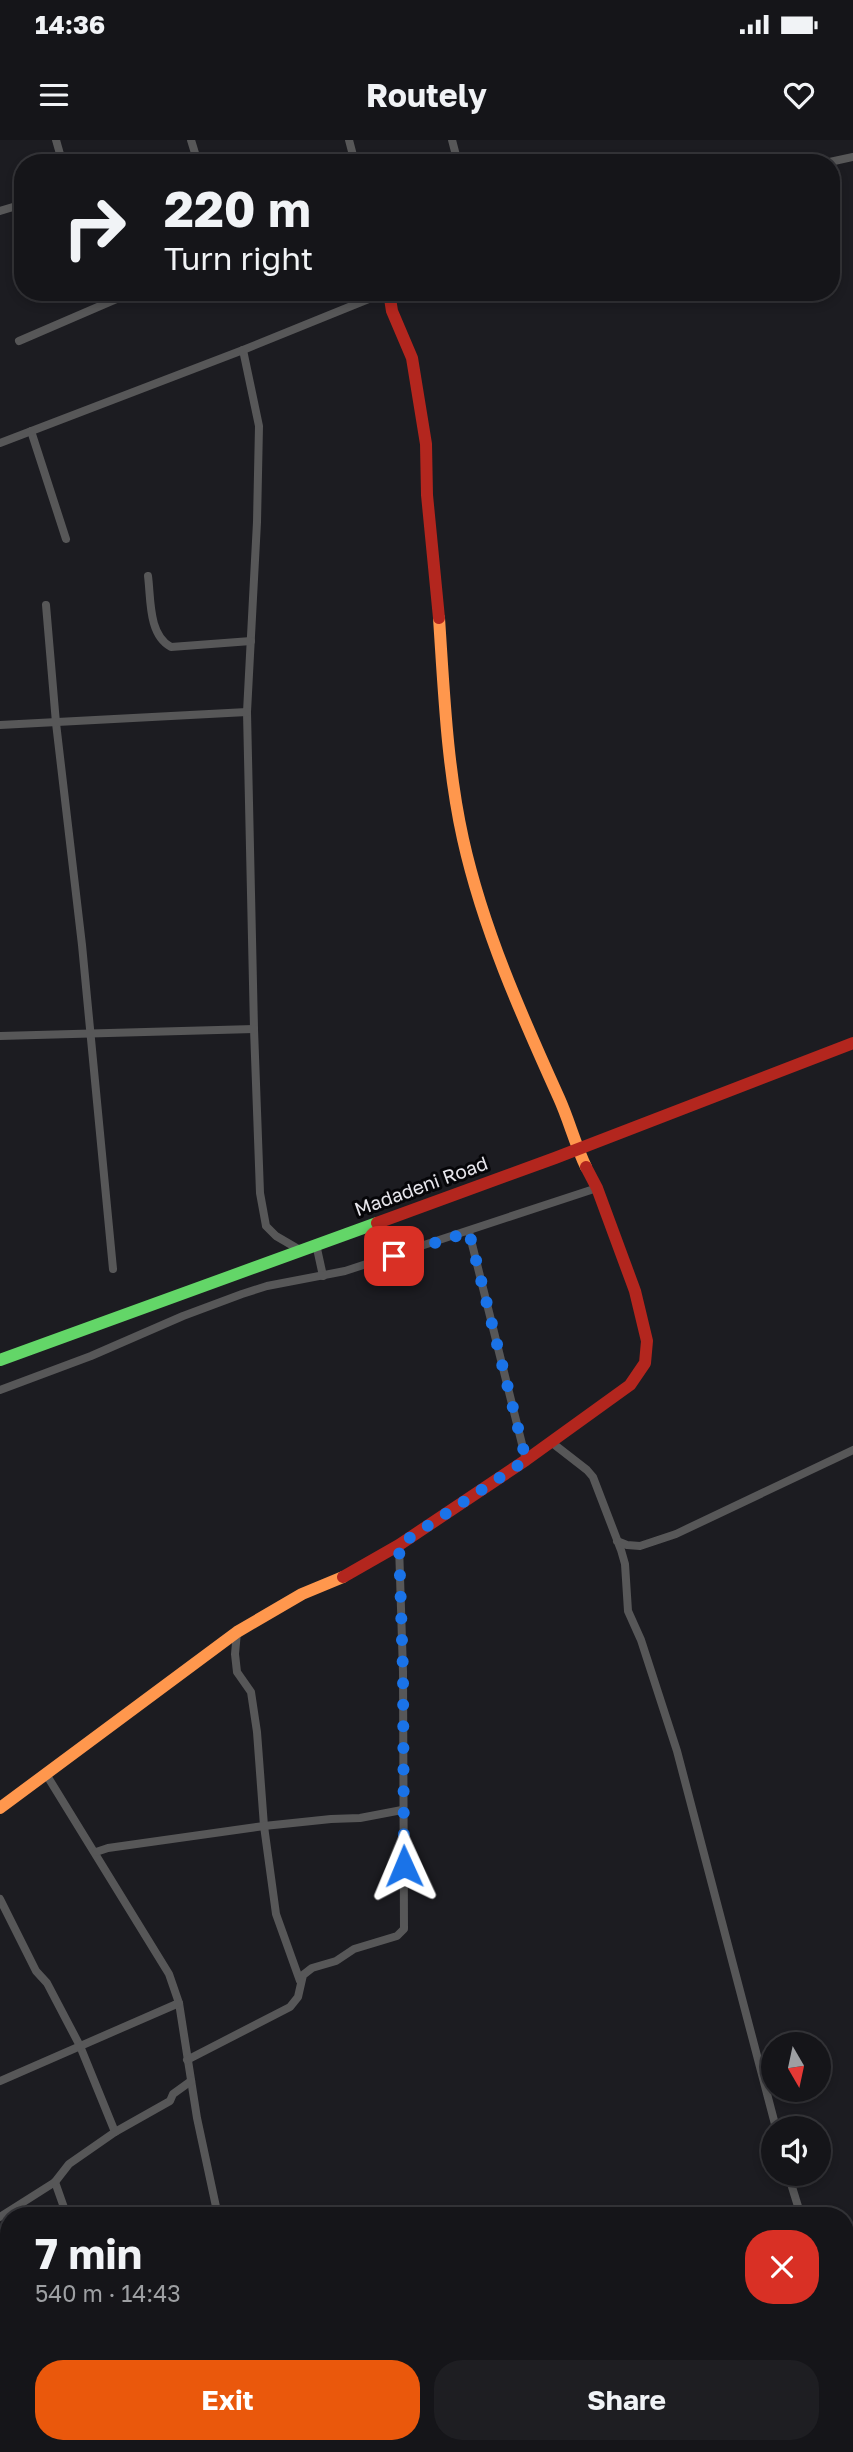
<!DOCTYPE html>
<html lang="en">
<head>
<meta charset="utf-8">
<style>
	body { margin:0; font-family:"Golos Text",sans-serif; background:#1e1e22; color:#f1f3f6; height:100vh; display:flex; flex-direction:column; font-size:26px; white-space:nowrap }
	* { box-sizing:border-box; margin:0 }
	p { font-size:23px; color:#9d9fa2 }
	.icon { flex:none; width:38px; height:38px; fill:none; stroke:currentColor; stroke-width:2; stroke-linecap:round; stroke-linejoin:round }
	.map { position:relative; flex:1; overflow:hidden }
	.side { position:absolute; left:0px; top:2067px; width:854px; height:247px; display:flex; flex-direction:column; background:#151519; border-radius:28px 28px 0 0; box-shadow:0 4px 10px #0003,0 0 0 2px #343438 }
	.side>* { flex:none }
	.banner { position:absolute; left:14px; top:14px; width:826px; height:147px; border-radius:28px; box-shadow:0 4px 10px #0003,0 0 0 2px #343438; background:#151519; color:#f1f3f6; overflow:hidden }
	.needle { width:46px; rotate:171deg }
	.buttons { position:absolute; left:761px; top:1892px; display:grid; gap:14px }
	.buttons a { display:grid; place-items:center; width:70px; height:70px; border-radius:50%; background:#151519; box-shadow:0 4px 10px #0003,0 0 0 2px #343438; font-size:35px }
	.pin { position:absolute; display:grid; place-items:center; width:60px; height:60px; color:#fff; margin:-30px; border-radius:14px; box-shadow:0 4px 10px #0006 }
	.me { position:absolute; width:77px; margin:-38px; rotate:359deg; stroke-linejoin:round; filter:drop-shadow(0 0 5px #0008) }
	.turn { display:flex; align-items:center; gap:24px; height:147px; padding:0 35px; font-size:32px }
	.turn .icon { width:91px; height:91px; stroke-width:2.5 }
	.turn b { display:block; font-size:49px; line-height:60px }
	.round { display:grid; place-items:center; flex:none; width:74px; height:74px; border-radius:28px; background:#1e1e22 }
	.overview { display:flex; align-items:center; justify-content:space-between; height:119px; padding:0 35px }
	h1 { font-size:42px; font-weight:700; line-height:52px }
	.action { display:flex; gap:14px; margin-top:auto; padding:14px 35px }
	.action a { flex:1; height:80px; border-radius:28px; background:#ea580c; color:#fff; font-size:28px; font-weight:700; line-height:80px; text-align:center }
	.action a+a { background:#1e1e22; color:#f1f3f6 }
	.status { display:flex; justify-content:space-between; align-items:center; height:49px; padding:0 35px; background:#151519; direction:ltr }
	.status svg { height:19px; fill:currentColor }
	header { display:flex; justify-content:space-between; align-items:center; height:91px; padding:0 35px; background:#151519; font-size:32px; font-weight:700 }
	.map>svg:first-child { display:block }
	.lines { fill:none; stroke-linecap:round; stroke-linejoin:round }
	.street { stroke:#575758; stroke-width:8 }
	.fast { stroke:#63d668; stroke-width:12 }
	.slow { stroke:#ff974d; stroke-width:12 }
	.jam { stroke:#b3261e; stroke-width:12 }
	.route { stroke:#1a73e8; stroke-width:12; stroke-dasharray:0 21.6 }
	.labels { text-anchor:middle; stroke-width:6; stroke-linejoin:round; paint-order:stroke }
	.street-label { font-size:19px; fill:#e7e6ec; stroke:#060609 }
</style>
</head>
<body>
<div class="status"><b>14:36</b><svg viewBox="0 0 49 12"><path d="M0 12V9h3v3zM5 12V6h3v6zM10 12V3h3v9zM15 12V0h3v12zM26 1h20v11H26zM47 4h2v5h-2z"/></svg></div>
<header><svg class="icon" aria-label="menu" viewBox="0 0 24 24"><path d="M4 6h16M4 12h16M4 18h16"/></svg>Routely<svg class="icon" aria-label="heart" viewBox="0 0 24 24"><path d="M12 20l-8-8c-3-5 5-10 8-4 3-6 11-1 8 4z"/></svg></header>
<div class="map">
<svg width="853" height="2312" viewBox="0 0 853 2312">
	<rect width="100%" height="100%" fill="#1c1c21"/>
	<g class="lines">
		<g class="street">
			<path d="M56 0 60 14 66 23"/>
			<path d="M191 0 198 23"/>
			<path d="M349 0 355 23"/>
			<path d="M452 0 458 23"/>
			<path d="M825 23 853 17"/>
			<path d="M0 71 23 64"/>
			<path d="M125 153 136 156 159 152"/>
			<path d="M19 201 128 154"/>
			<path d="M243 210 259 286 257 382 247 572 254 889 260 1053 266 1086 276 1096 300 1110"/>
			<path d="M31 291 66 399"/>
			<path d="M0 303 243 210 386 152"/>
			<path d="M148 436C151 458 148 495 171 507L251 501"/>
			<path d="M46 465 56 583 82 805 113 1129"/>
			<path d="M0 585 247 572"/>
			<path d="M0 896 254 889"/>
			<path d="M469 1092 526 1320"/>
			<path d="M316 1104 323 1136"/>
			<path d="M0 1250 91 1216 183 1176 242 1154 267 1146 345 1131 597 1048"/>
			<path d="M551 1302 587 1330 593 1337 621 1410 625 1424 628 1471 641 1500 677 1611 776 1988"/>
			<path d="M617 1401 627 1405 640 1406 676 1394 853 1310"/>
			<path d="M237 1492 235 1514 237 1532 251 1552 257 1592 264 1686 276 1774 300 1841"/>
			<path d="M46 1634 169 1834 179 1863 197 1978 218 2076"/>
			<path d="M96 1712 108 1708 264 1686 331 1679 360 1678 402 1670"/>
			<path d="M0 1759 36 1831 47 1843 80 1906 115 1992"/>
			<path d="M187 1920 290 1867 298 1857 303 1835 312 1828 336 1821 354 1809 397 1796 404 1789 403 1532 399 1405"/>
			<path d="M0 1941 179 1863"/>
			<path d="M788 2034 801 2076"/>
			<path d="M55 2042 67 2076"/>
			<path d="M424 2074V2076"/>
			<path d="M0 2077 55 2042 69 2024 115 1992 170 1961 173 1954 191 1941"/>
			<path d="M845 2113 853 2110"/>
			<path d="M0 2282 9 2277"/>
			<path d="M108 2305 109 2312"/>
			<path d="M252 2305V2312"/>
			<path d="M381 2312 430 2305"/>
		</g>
		<path class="fast" d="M0 1220 377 1083"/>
		<g class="slow">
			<path d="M439 478C444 552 447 627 463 699 483 789 521 874 559 958 569 980 575 1004 586 1027"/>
			<path d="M0 1668 237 1492 302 1454 343 1437"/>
		</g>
		<g class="jam">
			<path d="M389 152 392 171 412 218 426 304 427 355 439 478"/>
			<path d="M377 1083 555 1018 853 903"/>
			<path d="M343 1437 399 1405 526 1320 630 1245 645 1223 647 1201 635 1151 597 1048 586 1027"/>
		</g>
	</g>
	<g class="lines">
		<path class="route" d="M394 1116 469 1092 526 1320 399 1405 403 1532 404 1726"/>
	</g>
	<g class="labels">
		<g class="street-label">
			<text transform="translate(421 1046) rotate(-20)" y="7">Madadeni Road</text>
		</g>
	</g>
</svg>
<div class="buttons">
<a><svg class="needle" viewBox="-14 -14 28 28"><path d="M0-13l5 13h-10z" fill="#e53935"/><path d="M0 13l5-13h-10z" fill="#9d9fa2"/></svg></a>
<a><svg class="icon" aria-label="sound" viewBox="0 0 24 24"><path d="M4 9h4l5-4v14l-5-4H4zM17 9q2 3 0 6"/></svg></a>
</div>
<div class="pin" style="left:394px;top:1116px;background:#d93025"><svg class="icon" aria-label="arrive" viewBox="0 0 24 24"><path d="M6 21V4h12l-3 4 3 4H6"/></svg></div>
<svg class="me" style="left:404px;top:1726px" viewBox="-20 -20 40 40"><path d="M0-17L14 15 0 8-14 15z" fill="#1a73e8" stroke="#fff" stroke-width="4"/></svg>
<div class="banner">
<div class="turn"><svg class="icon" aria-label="right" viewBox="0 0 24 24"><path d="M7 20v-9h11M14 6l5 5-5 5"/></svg><div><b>220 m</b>Turn right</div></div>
</div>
<section class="side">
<div class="overview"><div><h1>7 min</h1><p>540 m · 14:43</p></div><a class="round" style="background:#d93025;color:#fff"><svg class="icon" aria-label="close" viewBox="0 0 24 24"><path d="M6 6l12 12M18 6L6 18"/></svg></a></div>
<div class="action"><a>Exit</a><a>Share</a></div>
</section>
</div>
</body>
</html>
